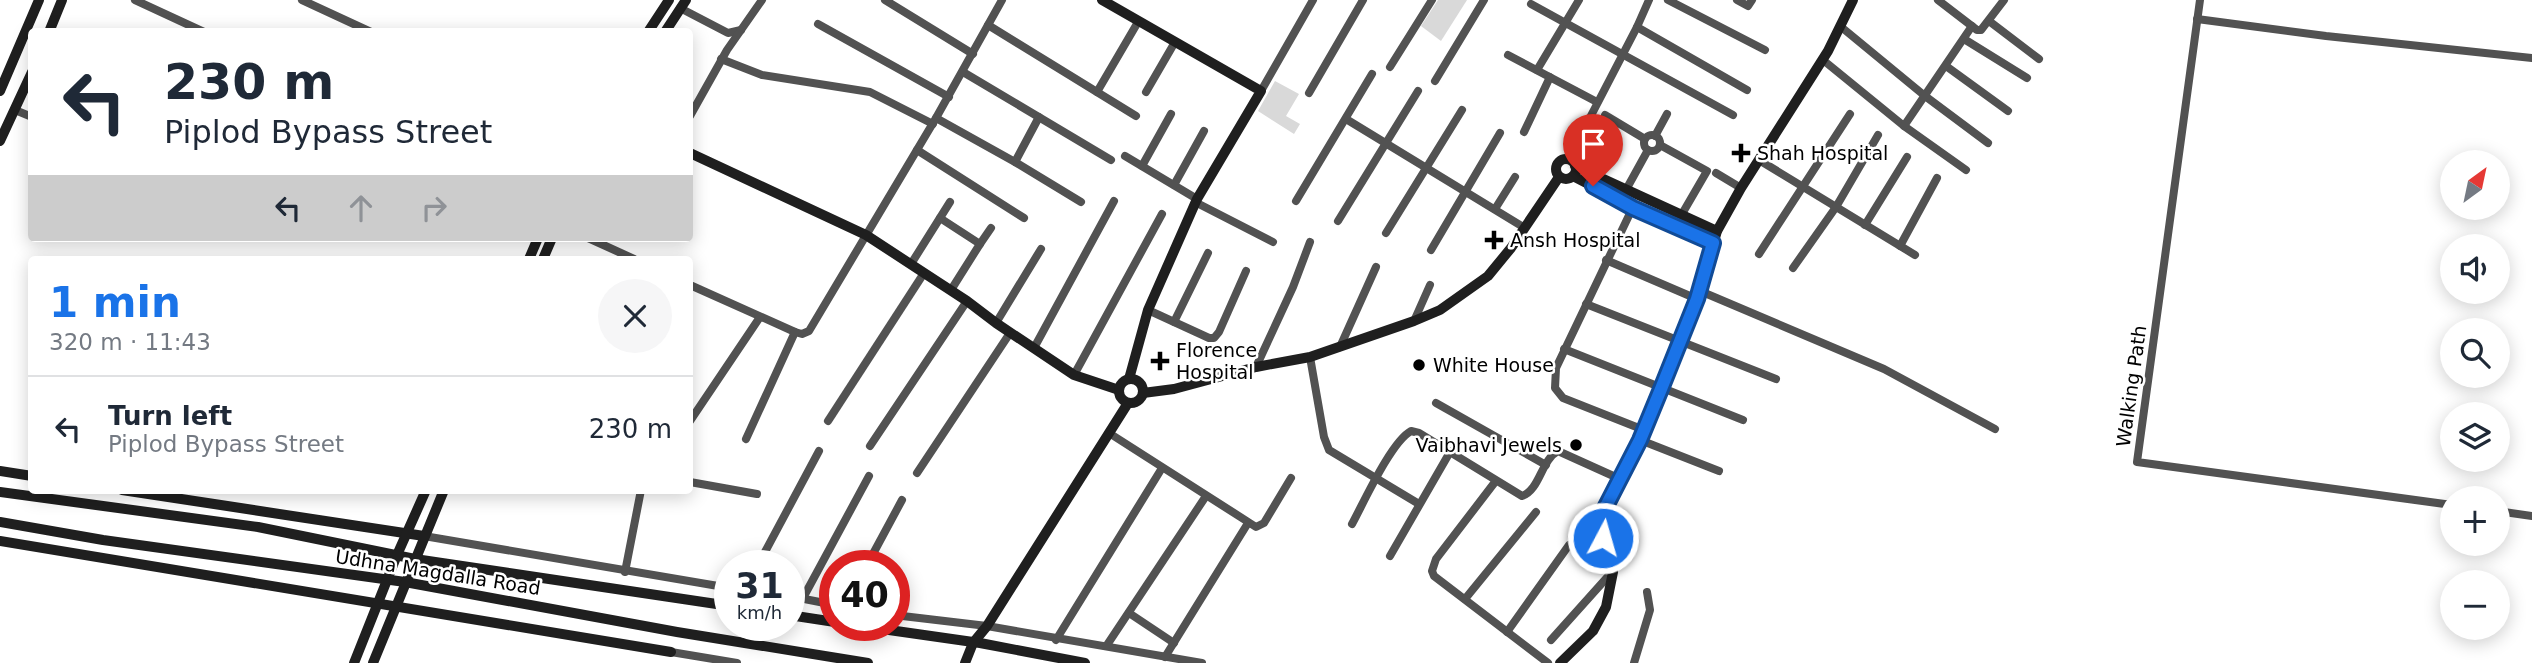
<!DOCTYPE html>
<html lang="en">
<head>
<meta charset="utf-8">
<style>
	body { margin:0; font-family:"DejaVu Sans",sans-serif; background:#f6f6f7; color:#1f2937; height:100vh; display:flex; flex-direction:column; font-size:26px; white-space:nowrap }
	* { box-sizing:border-box; margin:0 }
	p { font-size:23px; color:#747a83 }
	.icon { flex:none; width:38px; height:38px; fill:none; stroke:currentColor; stroke-width:2; stroke-linecap:round; stroke-linejoin:round }
	.map { position:relative; flex:1; overflow:hidden }
	.drawer { position:absolute; left:28px; top:256px; width:665px; height:238px; display:flex; flex-direction:column; background:#fff; border-radius:7px; box-shadow:0 4px 18px #0003 }
	.drawer>* { flex:none }
	.top-card { position:absolute; left:28px; top:28px; width:665px; height:214px; border-radius:7px; box-shadow:0 4px 18px #0003; background:#fff; color:#1f2937; overflow:hidden }
	.needle { width:46px; rotate:33deg }
	.buttons { position:absolute; left:2440px; top:150px; display:grid; gap:14px }
	.buttons a { display:grid; place-items:center; width:70px; height:70px; border-radius:50%; background:#fff; box-shadow:0 4px 18px #0003; font-size:35px }
	.speed { position:absolute; left:714px; top:550px; display:flex; gap:14px; font-size:35px; font-weight:700; text-align:center }
	.speed>* { display:grid; place-content:center; width:91px; height:91px; border-radius:50%; background:#fff; box-shadow:0 4px 18px #0003; line-height:1 }
	.speed small { font-size:18px; font-weight:400 }
	.speed .limit { border:10px solid #d22; background:#fff; color:#111 }
	.pin { position:absolute; display:grid; place-items:center; width:60px; height:60px; color:#fff; margin:-72px -30px; border-radius:50% 50% 50% 0; rotate:-45deg; box-shadow:0 0 7px #0007 }
	.pin .icon { rotate:45deg }
	.me { position:absolute; width:77px; margin:-38px; rotate:6deg; stroke-linejoin:round; filter:drop-shadow(0 0 5px #0008) }
	.turn { display:flex; align-items:center; gap:24px; height:147px; padding:0 21px; font-size:32px }
	.turn .icon { width:91px; height:91px; stroke-width:2.5 }
	.turn b { display:block; font-size:49px; line-height:60px }
	.lanes { display:flex; align-items:center; height:66px; padding:0 21px; background:#0003; justify-content:center; gap:35px; direction:ltr }
	.lanes .off { opacity:.35 }
	.round { display:grid; place-items:center; flex:none; width:74px; height:74px; border-radius:37px; background:#f6f6f7 }
	.headline { display:flex; align-items:center; justify-content:space-between; height:119px; padding:0 21px }
	h1 { font-size:42px; font-weight:700; line-height:52px; color:#1a73e8 }
	ul { padding:0; list-style:none }
	li { display:flex; align-items:center; gap:21px; height:105px; padding:0 21px; border-top:2px solid #e0e1e3 }
	li div { flex:1 }
	li b { display:block; font-size:26px }
	li em { font-style:normal }
	.map>svg:first-child { display:block }
	.green { fill:#d9d9d9 }
	.lines { fill:none; stroke-linecap:round; stroke-linejoin:round }
	.street { stroke:#525252; stroke-width:8 }
	.secondary { stroke:#1f1f1f; stroke-width:10 }
	.route-casing { stroke:#114b97; stroke-width:18 }
	.route { stroke:#1a73e8; stroke-width:12 }
	.poi-dot { fill:#000; stroke:#fff; stroke-width:2.5 }
	.labels { text-anchor:middle; stroke-width:5; stroke-linejoin:round; paint-order:stroke }
	.poi-label { font-size:19px; fill:#000; stroke:#fff; text-anchor:start }
	.street-label { font-size:19px; fill:#000; stroke:#fff }
</style>
</head>
<body>
<div class="map">
<svg width="2532" height="663" viewBox="0 0 2532 663">
	<rect width="100%" height="100%" fill="#fff"/>
	<g class="green">
		<path d="M1438 0H1467L1441 41 1421 26Z"/>
		<path d="M1275 81 1299 94 1286 116 1300 124 1294 134 1258 111Z"/>
	</g>
	<g class="lines">
		<g class="street">
			<path d="M135 0 204 32"/>
			<path d="M302 0 371 32"/>
			<path d="M885 0 973 54"/>
			<path d="M1668 0 1765 50"/>
			<path d="M1737 0 1748 6 1752 0"/>
			<path d="M1938 0 1977 30H1981L2004 0"/>
			<path d="M2200 0 2137 462 2452 505"/>
			<path d="M1531 4 1733 115"/>
			<path d="M680 8 728 33 741 30"/>
			<path d="M2197 19 2326 36 2532 58"/>
			<path d="M1989 21 2039 59"/>
			<path d="M818 24 949 97"/>
			<path d="M988 25 1136 116"/>
			<path d="M1840 26 1925 96 1988 143"/>
			<path d="M1637 27 1747 90"/>
			<path d="M1964 39 2027 78"/>
			<path d="M1508 55 1597 102"/>
			<path d="M721 59 762 75 870 92 933 124"/>
			<path d="M1823 60 1904 126 1966 170"/>
			<path d="M1946 66 2008 111"/>
			<path d="M1390 67 1432 0"/>
			<path d="M1537 70 1579 0"/>
			<path d="M963 72 1111 160"/>
			<path d="M1435 81 1484 0"/>
			<path d="M1261 91 1313 0"/>
			<path d="M1097 92 1138 22"/>
			<path d="M1146 92 1175 42"/>
			<path d="M1309 93 1363 0"/>
			<path d="M15 110 32 117"/>
			<path d="M1605 115 1645 139"/>
			<path d="M690 116 727 50 762 0"/>
			<path d="M936 118 1015 162 1081 202"/>
			<path d="M1346 119 1525 228"/>
			<path d="M1904 126 1972 26"/>
			<path d="M1524 132 1550 77"/>
			<circle cx="1652" cy="143" r="8"/>
			<path d="M1655 136 1667 114"/>
			<path d="M1660 145 1707 171 1682 214"/>
			<path d="M917 150 1024 218"/>
			<path d="M1125 156 1197 199"/>
			<path d="M1568 160 1637 27 1649 0"/>
			<path d="M1759 160 1915 255"/>
			<path d="M1015 162 1039 117"/>
			<path d="M1142 166 1171 114"/>
			<path d="M1716 173 1741 188"/>
			<path d="M1174 185 1204 131"/>
			<path d="M1627 188 1648 150"/>
			<path d="M1296 201 1372 74"/>
			<path d="M1195 202 1273 242"/>
			<path d="M1633 207 1556 368 1555 388 1563 398 1644 430"/>
			<path d="M1495 209 1515 177"/>
			<path d="M940 218 980 244 951 290"/>
			<path d="M1338 221 1418 91"/>
			<path d="M1865 225 1907 157"/>
			<path d="M1386 233 1462 110"/>
			<path d="M588 238 634 259"/>
			<path d="M980 244 991 228"/>
			<path d="M1900 246 1937 178"/>
			<path d="M1431 250 1500 133"/>
			<path d="M1759 254 1850 114"/>
			<path d="M1606 260 1697 299"/>
			<path d="M911 264 950 202"/>
			<path d="M1793 268 1836 207 1878 135"/>
			<path d="M690 285 795 332 802 334 809 331 936 118 1002 0"/>
			<path d="M1700 291 1884 369 1995 429"/>
			<path d="M1586 304 1776 379"/>
			<path d="M1148 310 1209 338H1214L1219 332 1246 271"/>
			<path d="M1414 321 1430 285"/>
			<path d="M1174 322 1208 253"/>
			<path d="M996 323 1041 249"/>
			<path d="M1340 347 1376 267"/>
			<path d="M1034 348 1114 201"/>
			<path d="M1564 349 1743 420"/>
			<path d="M1310 357 1324 437 1329 450 1419 504"/>
			<path d="M1256 367 1293 287 1310 242"/>
			<path d="M1074 375 1162 214"/>
			<path d="M1436 403 1546 465"/>
			<path d="M690 421 760 317"/>
			<path d="M828 421 924 273"/>
			<path d="M1109 433 1256 527 1264 523 1291 478"/>
			<path d="M746 439 795 332"/>
			<path d="M1640 440 1719 471"/>
			<path d="M870 446 967 301"/>
			<path d="M917 473 1010 333"/>
			<path d="M690 482 757 494"/>
			<path d="M1495 482 1436 559 1432 571 1434 576 1548 663"/>
			<path d="M2497 511 2532 516"/>
			<path d="M1352 524C1364 502 1391 442 1411 431L1419 433 1522 496C1540 490 1541 460 1558 451L1620 479"/>
			<path d="M424 536 730 588"/>
			<path d="M1390 556 1450 452"/>
			<path d="M758 565 819 451"/>
			<path d="M867 565 902 500"/>
			<path d="M625 572 641 490"/>
			<path d="M789 596 835 605"/>
			<path d="M803 598 869 476"/>
			<path d="M1465 599 1536 512"/>
			<path d="M1129 613 1174 643"/>
			<path d="M894 615 987 626 1202 663"/>
			<path d="M1507 632 1569 545"/>
			<path d="M1056 640 1162 468"/>
			<path d="M1551 640 1612 572"/>
			<path d="M1107 645 1206 496"/>
			<path d="M671 652 737 663"/>
			<path d="M1165 657 1248 523"/>
			<path d="M1634 663 1650 610 1647 592"/>
		</g>
		<g class="secondary">
			<path d="M1102 0 1261 91 1197 199 1148 310 1129 379"/>
			<path d="M49 32 62 0"/>
			<path d="M648 32 669 0"/>
			<path d="M665 32 686 0"/>
			<path d="M0 91 39 0"/>
			<path d="M0 141 32 72"/>
			<path d="M690 153 866 235 967 301 996 323 1074 375 1119 390"/>
			<circle cx="1566" cy="169" r="10"/>
			<path d="M1575 166 1717 231"/>
			<path d="M1573 176 1633 207 1713 243"/>
			<path d="M529 259 538 238"/>
			<path d="M543 259 552 238"/>
			<circle cx="1131" cy="391" r="12"/>
			<path d="M1143 393 1174 389 1256 367 1310 357 1414 321 1440 310 1488 276 1511 248 1559 177"/>
			<path d="M0 471 32 476"/>
			<path d="M122 490 424 536"/>
			<path d="M0 492 258 527 415 559 730 606"/>
			<path d="M0 522 103 540 405 582 677 632 868 663"/>
			<path d="M0 541 671 652"/>
			<path d="M789 615 835 622"/>
			<path d="M854 625 980 643 1085 663"/>
			<path d="M354 663 397 555 426 490"/>
			<path d="M373 663 444 490"/>
			<path d="M965 663 973 643 987 626 1128 403"/>
			<path d="M1560 663 1593 631 1606 607 1613 572 1612 563 1600 525 1604 510 1640 440 1661 389 1700 291 1717 231 1741 188 1828 51 1853 0"/>
		</g>
	</g>
	<g class="lines">
		<g class="route-casing">
			<path id="route" d="M1593 186 1633 208 1713 243 1697 299 1661 389 1640 440 1604 510 1600 525 1603 538"/>
		</g>
		<use href="#route" class="route"/>
	</g>
	<g class="poi-dot">
		<path d="M1737.5 142.5h7v7h7v7h-7v7h-7v-7h-7v-7h7z"/>
		<path d="M1490.5 229.5h7v7h7v7h-7v7h-7v-7h-7v-7h7z"/>
		<path d="M1156.5 350.5h7v7h7v7h-7v7h-7v-7h-7v-7h7z"/>
		<circle cx="1419" cy="365" r="7"/>
		<circle cx="1576" cy="445" r="7"/>
	</g>
	<g class="labels">
		<g class="poi-label">
			<text x="1757" y="160">Shah Hospital</text>
			<text x="1510" y="247">Ansh Hospital</text>
			<text x="1176" y="357">Florence<tspan x="1176" dy="22">Hospital</tspan></text>
			<text x="1433" y="372">White House</text>
			<text x="1562" y="452" text-anchor="end">Vaibhavi Jewels</text>
		</g>
		<g class="street-label">
			<text transform="translate(2131 386) rotate(-82)" y="7">Walking Path</text>
			<text transform="translate(438 572) rotate(9)" y="7">Udhna Magdalla Road</text>
		</g>
	</g>
</svg>
<div class="buttons">
<a><svg class="needle" viewBox="-14 -14 28 28"><path d="M0-13l5 13h-10z" fill="#e53935"/><path d="M0 13l5-13h-10z" fill="#747a83"/></svg></a>
<a><svg class="icon" aria-label="sound" viewBox="0 0 24 24"><path d="M4 9h4l5-4v14l-5-4H4zM17 9q2 3 0 6"/></svg></a>
<a><svg class="icon" aria-label="search" viewBox="0 0 24 24"><circle cx="10" cy="10" r="6"/><path d="M15 15l6 6"/></svg></a>
<a><svg class="icon" aria-label="layers" viewBox="0 0 24 24"><path d="M12 4l9 5-9 5-9-5zM3 14l9 5 9-5"/></svg></a>
<a>+</a>
<a>−</a>
</div>
<div class="speed"><div>31<small>km/h</small></div><div class="limit">40</div></div>
<div class="pin" style="left:1593px;top:186px;background:#d93025"><svg class="icon" aria-label="arrive" viewBox="0 0 24 24"><path d="M6 21V4h12l-3 4 3 4H6"/></svg></div>
<svg class="me" style="left:1603px;top:538px" viewBox="-20 -20 40 40"><circle r="17" fill="#1a73e8" stroke="#fff" stroke-width="3"/><path d="M0-11L8 9 0 5-8 9z" fill="#fff"/></svg>
<div class="top-card">
<div class="turn"><svg class="icon" aria-label="left" viewBox="0 0 24 24"><path d="M17 20v-9H6M10 6l-5 5 5 5"/></svg><div><b>230 m</b>Piplod Bypass Street</div></div>
<div class="lanes"><svg class="icon" aria-label="left" viewBox="0 0 24 24"><path d="M17 20v-9H6M10 6l-5 5 5 5"/></svg><svg class="icon off" aria-label="ahead" viewBox="0 0 24 24"><path d="M12 20V5M6 11l6-6 6 6"/></svg><svg class="icon off" aria-label="right" viewBox="0 0 24 24"><path d="M7 20v-9h11M14 6l5 5-5 5"/></svg></div>
</div>
<section class="drawer">
<div class="headline"><div><h1>1 min</h1><p>320 m · 11:43</p></div><a class="round"><svg class="icon" aria-label="close" viewBox="0 0 24 24"><path d="M6 6l12 12M18 6L6 18"/></svg></a></div>
<ul>
<li><svg class="icon" aria-label="left" viewBox="0 0 24 24"><path d="M17 20v-9H6M10 6l-5 5 5 5"/></svg><div><b>Turn left</b><p>Piplod Bypass Street</p></div><em>230 m</em></li>
</ul>
</section>
</div>
</body>
</html>
